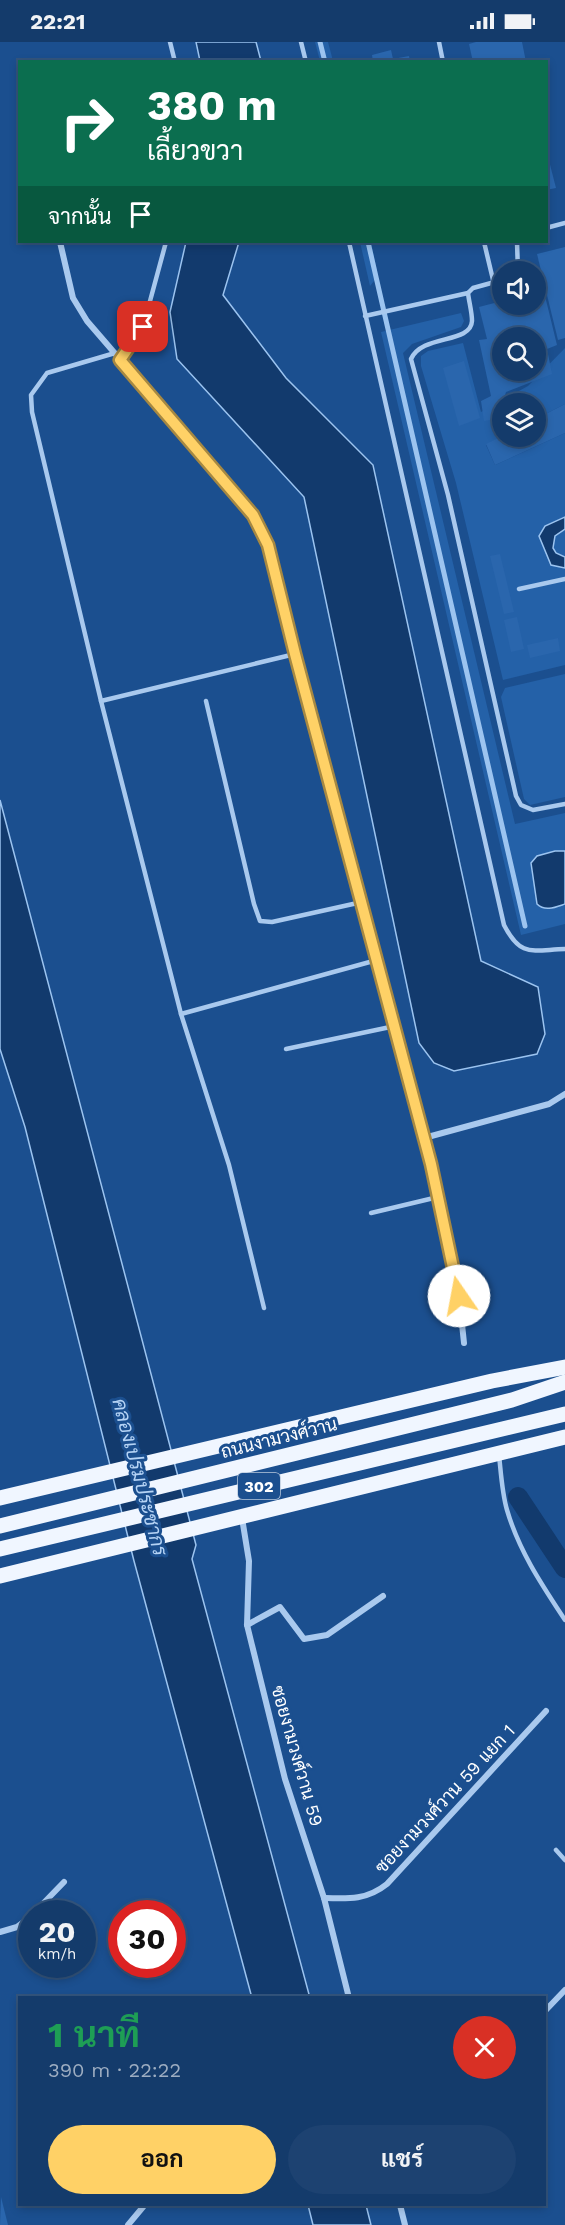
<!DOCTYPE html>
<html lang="th">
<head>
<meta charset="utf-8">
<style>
	body { margin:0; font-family:"Work Sans",Sarabun,sans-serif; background:#1d4271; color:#f1f3f6; height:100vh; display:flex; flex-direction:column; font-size:22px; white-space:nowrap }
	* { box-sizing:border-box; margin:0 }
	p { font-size:20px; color:#9dadc1 }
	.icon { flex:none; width:33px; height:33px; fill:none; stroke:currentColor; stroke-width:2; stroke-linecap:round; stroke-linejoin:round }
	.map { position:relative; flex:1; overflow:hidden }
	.details { position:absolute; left:18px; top:1954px; width:528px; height:210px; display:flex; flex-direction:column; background:#143b6b; border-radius:0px; box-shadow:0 3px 9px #0003,0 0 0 2px #33557e }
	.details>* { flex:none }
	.guide { position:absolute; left:18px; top:18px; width:530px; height:183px; border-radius:0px; box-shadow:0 3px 9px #0003,0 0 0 2px #33557e; background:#0b6e4f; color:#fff; overflow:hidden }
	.buttons { position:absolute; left:492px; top:219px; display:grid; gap:12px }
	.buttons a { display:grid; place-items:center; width:54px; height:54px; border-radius:50%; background:#143b6b; box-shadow:0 3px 9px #0003,0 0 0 2px #33557e; font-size:30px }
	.speed { position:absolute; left:18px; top:1858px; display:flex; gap:12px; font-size:30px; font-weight:700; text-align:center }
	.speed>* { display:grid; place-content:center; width:78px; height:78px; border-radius:50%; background:#143b6b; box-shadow:0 3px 9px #0003,0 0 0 2px #33557e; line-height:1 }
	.speed small { font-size:15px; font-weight:400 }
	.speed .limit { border:9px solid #d22; background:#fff; color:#111 }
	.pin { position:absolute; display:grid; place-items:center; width:51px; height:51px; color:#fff; margin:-26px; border-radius:12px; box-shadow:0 3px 9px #0006 }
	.me { position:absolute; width:66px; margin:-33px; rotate:348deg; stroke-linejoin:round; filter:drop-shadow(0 0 4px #0008) }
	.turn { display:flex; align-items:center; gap:21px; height:126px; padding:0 30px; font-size:27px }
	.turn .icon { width:78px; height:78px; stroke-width:2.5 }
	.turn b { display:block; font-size:42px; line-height:51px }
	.then { display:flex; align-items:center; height:57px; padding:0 30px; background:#0003; gap:12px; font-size:22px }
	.round { display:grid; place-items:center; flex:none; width:63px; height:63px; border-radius:32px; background:#1d4271 }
	.headline { display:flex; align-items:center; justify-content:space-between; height:102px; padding:0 30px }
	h1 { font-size:36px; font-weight:700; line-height:45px; color:#1e9e55 }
	.action { display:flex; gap:12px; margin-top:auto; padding:12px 30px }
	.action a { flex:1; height:69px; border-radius:36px; background:#ffd166; color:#111; font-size:24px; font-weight:700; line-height:69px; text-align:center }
	.action a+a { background:#1d4271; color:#f1f3f6 }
	.status { display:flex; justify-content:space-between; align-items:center; height:42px; padding:0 30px; background:#143b6b; direction:ltr }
	.status svg { height:16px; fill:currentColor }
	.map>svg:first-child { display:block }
	.green { fill:#2461a8 }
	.water { fill:#123a6d; stroke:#9cc4f0; stroke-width:1.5 }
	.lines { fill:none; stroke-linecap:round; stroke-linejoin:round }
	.stream { stroke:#9cc4f0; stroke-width:5 }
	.canal { stroke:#123a6d; stroke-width:20 }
	.building { fill:#2a66ad; fill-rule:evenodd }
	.lane { stroke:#a9c9ee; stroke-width:4.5 }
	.street { stroke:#a9c9ee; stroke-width:6 }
	.primary { stroke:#f0f6ff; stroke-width:15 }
	.route-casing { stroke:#a68842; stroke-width:15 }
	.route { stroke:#ffd166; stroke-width:10 }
	.labels { text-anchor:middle; stroke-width:6; stroke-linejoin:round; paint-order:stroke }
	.shield { fill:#1b4f8f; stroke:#bbcadd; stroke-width:1.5 }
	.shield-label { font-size:16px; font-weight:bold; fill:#fff }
	.street-label { font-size:18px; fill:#fff; stroke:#1b4f8f }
	.water-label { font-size:20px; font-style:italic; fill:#b5d3f5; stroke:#1b4f8f }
</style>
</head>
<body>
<div class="status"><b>22:21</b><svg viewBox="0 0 49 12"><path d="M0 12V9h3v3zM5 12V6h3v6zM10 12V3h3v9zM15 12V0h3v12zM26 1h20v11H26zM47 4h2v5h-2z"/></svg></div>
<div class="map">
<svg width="565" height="2183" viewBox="0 0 565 2183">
	<rect width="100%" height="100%" fill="#1b4f8f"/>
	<g class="green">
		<path d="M315 0H328L333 19H320Z"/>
		<path d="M360 200H371L378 234 370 244Z"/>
		<path d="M461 271 464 279 461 285 412 302 403 311 515 782 565 771V882L521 893 381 290Z"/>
		<path d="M463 301 481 370 528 344 565 306V362L536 377V362H502V394L486 403 495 423 565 391V623L503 638 456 441 421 324V314L428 309Z"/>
		<path d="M565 632V755L530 763 524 757 501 655 505 646Z"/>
	</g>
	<g class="water">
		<path d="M196 0H256L261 19H200Z"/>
		<path d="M186 200H239L223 253 286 336 373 423 481 919 538 945 545 992 537 1012 454 1029 434 1021 419 1001 304 455 177 317 170 270Z"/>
		<path d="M565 475V487L555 494 553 506 556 511 565 515V526L551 523 539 494 545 484Z"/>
		<path d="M0 758 196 1503 192 1517 310 1956H252L134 1519 25 1085 0 1007Z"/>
		<path d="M555 809H565V862C556 865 545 870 537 862L531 821 537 814Z"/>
		<path d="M308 2163H366L371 2183H313Z"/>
	</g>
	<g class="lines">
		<g class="stream">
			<path d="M320 0 325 20"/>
			<path d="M368 200 525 884"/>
		</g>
		<path class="canal" d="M518 1455 565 1526"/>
	</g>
	<g class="building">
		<path d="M476 0H522L526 20H473L469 2Z"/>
		<path d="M391 8 393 17 409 14 410 20H373L372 13Z"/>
		<path d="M546 107 556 146 546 148Z"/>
		<path d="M565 205V296L558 298 537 212Z"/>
		<path d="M545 254 557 303 547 307 552 332 506 350 497 377 484 379 481 359 491 354 479 298 487 297 479 265 502 259V262H536V255ZM502 296H536V328H502Z"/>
		<path d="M464 319 480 376 459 384 443 326Z"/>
		<path d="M565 362V391L495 423 486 402 502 394H536V377Z"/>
		<path d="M500 512 514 570 504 572 490 514Z"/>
		<path d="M517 575 524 607 511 610 504 578Z"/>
		<path d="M558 596 560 609 530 616 527 603Z"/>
		<path d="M1 2155 8 2183H0Z"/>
	</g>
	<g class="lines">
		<g class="lane">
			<path d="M170 0 175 20"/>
			<path d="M301 0 306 20"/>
			<path d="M439 0 443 20"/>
			<path d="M546 186 565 181"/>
			<path d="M349 200 504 883C521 916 532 908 565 907"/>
			<path d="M484 200 494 242"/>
			<path d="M517 200 518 230"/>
			<path d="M502 238 473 246 468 251C469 260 472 270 472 279 471 302 422 292 411 317L448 453 516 754 521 763 533 768 565 762"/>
			<path d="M365 274 468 251"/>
			<path d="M115 311 47 331 31 353 32 370 101 659 181 972 377 918"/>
			<path d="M120 318 143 285 166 200"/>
			<path d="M519 547 565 537"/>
			<path d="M101 659 295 612"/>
			<path d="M206 659 254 862 260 879 272 880 362 860"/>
			<path d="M181 972 229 1123 264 1266"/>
			<path d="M286 1007 395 984"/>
			<path d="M371 1171 438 1155"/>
			<path d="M499 1413C501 1431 502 1451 507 1468 519 1509 542 1543 565 1578"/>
			<path d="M556 1808 565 1818"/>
		</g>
		<g class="street">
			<path d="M60 200 73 256 87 279 231 446 253 473 268 503 431 1122 459 1254 464 1301"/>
			<path d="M424 1096 549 1062 565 1052"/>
			<path d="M242 1476 249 1519 247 1583 285 1737 324 1856 349 1956"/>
			<path d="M247 1583 280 1565 304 1597 327 1593 383 1554"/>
			<path d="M324 1856C349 1857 367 1858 387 1842L546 1669"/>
			<path d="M33 1872 64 1840"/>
			<path d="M0 1890 17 1885 32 1874"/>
			<path d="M544 1970 565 1948"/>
			<path d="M400 2163 405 2183"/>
			<path d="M128 2183 143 2165"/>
		</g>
		<g class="primary">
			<path d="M0 1456 492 1339 565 1325"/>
			<path d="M0 1484 512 1358 565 1340"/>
			<path d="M0 1507 565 1372"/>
			<path d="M0 1534 565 1395"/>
		</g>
	</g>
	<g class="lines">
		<g class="route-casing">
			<path id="route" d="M143 285 120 318 253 473 268 503 295 612 431 1122 459 1254"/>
		</g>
		<use href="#route" class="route"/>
	</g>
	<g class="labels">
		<rect class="shield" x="238" y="1431" width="42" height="26" rx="4.5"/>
		<g class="shield-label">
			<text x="259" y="1450">302</text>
		</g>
		<g class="street-label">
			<text transform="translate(279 1396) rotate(-14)" y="6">ถนนงามวงศ์วาน</text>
			<text transform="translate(297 1714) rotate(74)" y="6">ซอยงามวงศ์วาน 59</text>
			<text transform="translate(445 1757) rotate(-47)" y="6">ซอยงามวงศ์วาน 59 แยก 1</text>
		</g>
		<g class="water-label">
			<text transform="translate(140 1435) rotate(75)" y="7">คลองเปรมประชากร</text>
		</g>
	</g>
</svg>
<div class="buttons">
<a><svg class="icon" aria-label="sound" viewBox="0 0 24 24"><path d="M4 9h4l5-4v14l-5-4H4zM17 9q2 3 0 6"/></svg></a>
<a><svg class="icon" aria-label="search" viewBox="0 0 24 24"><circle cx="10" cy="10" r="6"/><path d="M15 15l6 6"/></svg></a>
<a><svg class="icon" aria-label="layers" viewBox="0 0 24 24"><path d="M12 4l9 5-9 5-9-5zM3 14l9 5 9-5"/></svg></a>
</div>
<div class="speed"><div>20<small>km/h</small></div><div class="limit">30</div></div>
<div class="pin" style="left:143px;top:285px;background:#d93025"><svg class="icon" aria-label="arrive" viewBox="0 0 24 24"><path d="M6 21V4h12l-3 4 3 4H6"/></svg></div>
<svg class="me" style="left:459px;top:1254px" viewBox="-20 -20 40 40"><circle r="19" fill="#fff"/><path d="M0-13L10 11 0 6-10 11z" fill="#ffd166"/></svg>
<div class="guide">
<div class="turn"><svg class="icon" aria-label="right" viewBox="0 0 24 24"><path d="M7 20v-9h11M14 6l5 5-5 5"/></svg><div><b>380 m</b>เลี้ยวขวา</div></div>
<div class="then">จากนั้น<svg class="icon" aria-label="arrive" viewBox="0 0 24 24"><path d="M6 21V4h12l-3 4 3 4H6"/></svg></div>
</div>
<section class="details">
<div class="headline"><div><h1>1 นาที</h1><p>390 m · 22:22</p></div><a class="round" style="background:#d93025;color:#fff"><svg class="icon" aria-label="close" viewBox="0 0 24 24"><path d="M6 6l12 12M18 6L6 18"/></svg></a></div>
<div class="action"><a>ออก</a><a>แชร์</a></div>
</section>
</div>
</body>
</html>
